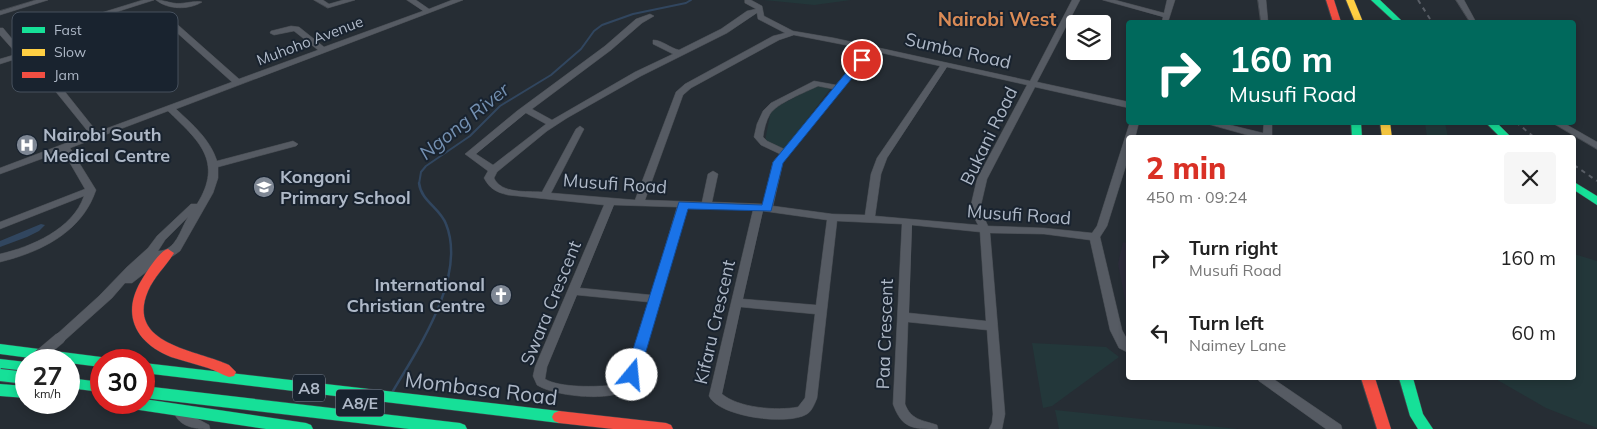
<!DOCTYPE html>
<html lang="en">
<head>
<meta charset="utf-8">
<style>
	body { margin:0; font-family:Mulish,sans-serif; background:#f6f6f6; color:#222; height:100vh; display:flex; flex-direction:column; font-size:19px; white-space:nowrap }
	* { box-sizing:border-box; margin:0 }
	p { font-size:16px; color:#767676 }
	.icon { flex:none; width:28px; height:28px; fill:none; stroke:currentColor; stroke-width:2; stroke-linecap:round; stroke-linejoin:round }
	.map { position:relative; flex:1; overflow:hidden }
	.drawer { position:absolute; left:1126px; top:135px; width:450px; height:245px; display:flex; flex-direction:column; background:#fff; border-radius:5px; box-shadow:0 2px 8px #0003 }
	.drawer>* { flex:none }
	.banner { position:absolute; left:1126px; top:20px; width:450px; height:105px; border-radius:5px; box-shadow:0 2px 8px #0003; background:#00695c; color:#fff; overflow:hidden }
	.buttons { position:absolute; left:1066px; top:15px; display:grid; gap:10px }
	.buttons a { display:grid; place-items:center; width:45px; height:45px; border-radius:5px; background:#fff; box-shadow:0 2px 8px #0003; font-size:25px }
	.speed { position:absolute; left:15px; top:349px; display:flex; gap:10px; font-size:25px; font-weight:700; text-align:center }
	.speed>* { display:grid; place-content:center; width:65px; height:65px; border-radius:50%; background:#fff; box-shadow:0 2px 8px #0003; line-height:1 }
	.speed small { font-size:12px; font-weight:400 }
	.speed .limit { border:8px solid #d22; background:#fff; color:#111 }
	.pin { position:absolute; display:grid; place-items:center; width:42px; height:42px; color:#fff; margin:-21px; border:2px solid #fff; border-radius:50%; box-shadow:0 1px 5px #0007 }
	.me { position:absolute; width:55px; margin:-28px; rotate:17deg; stroke-linejoin:round; filter:drop-shadow(0 0 4px #0008) }
	.turn { display:flex; align-items:center; gap:18px; height:105px; padding:0 20px; font-size:22px }
	.turn .icon { width:65px; height:65px; stroke-width:2.5 }
	.turn b { display:block; font-size:35px; line-height:42px }
	.round { display:grid; place-items:center; flex:none; width:52px; height:52px; border-radius:5px; background:#f6f6f6 }
	.summary { display:flex; align-items:center; justify-content:space-between; height:85px; padding:0 20px }
	h1 { font-size:30px; font-weight:800; line-height:38px; color:#d93025 }
	ul { padding:0; list-style:none }
	li { display:flex; align-items:center; gap:15px; height:75px; padding:0 20px }
	li div { flex:1 }
	li b { display:block; font-size:19px }
	li em { font-style:normal }
	.map>svg:first-child { display:block }
	.medical { fill:#2c2c3a }
	.green { fill:#23373a }
	.water { fill:#31465f }
	.lines { fill:none; stroke-linecap:round; stroke-linejoin:round }
	.stream-far1 { stroke:#31465f; stroke-width:2 }
	.stream { stroke:#31465f; stroke-width:2.5 }
	.street-casing { stroke:#44494f; stroke-width:1 }
	.fast-casing { stroke:#44494f; stroke-width:1 }
	.slow-casing { stroke:#44494f; stroke-width:1 }
	.jam-casing { stroke:#44494f; stroke-width:1 }
	.street { fill:#565b63; fill-rule:evenodd }
	.fast { fill:#16e098; fill-rule:evenodd }
	.slow { fill:#ffcf43; fill-rule:evenodd }
	.jam { fill:#f24e42; fill-rule:evenodd }
	.rail { stroke:#595e66; stroke-width:2; stroke-dasharray:4.5 4.5; stroke-linecap:butt }
	.street-bridge-casing { stroke:#44494f; stroke-width:12; stroke-linecap:butt }
	.fast-bridge-casing { stroke:#424850; stroke-width:14; stroke-linecap:butt }
	.street-bridge { stroke:#565b63; stroke-width:11 }
	.fast-bridge { stroke:#16e098; stroke-width:12 }
	.route { fill:#1a73e8; stroke:#114b97 }
	.labels { text-anchor:middle; stroke-width:4; stroke-linejoin:round; paint-order:stroke }
	.far-street-label { font-size:15px; fill:#aeb8c7; stroke:#19232f }
	.shield { fill:#19232f; stroke:#818b99; stroke-width:1 }
	.shield-label { font-size:16px; font-weight:bold; fill:#aeb8c7 }
	.street-label { font-size:18px; fill:#aeb8c7; stroke:#19232f }
	.poi-label { font-size:18px; font-weight:bold; fill:#aeb8c7; stroke:#19232f; text-anchor:start }
	.far-district-label { font-size:19px; font-weight:bold; fill:#da8b56; stroke:#19232f }
	.water-label { font-size:19px; font-style:italic; fill:#7490b1; stroke:#19232f }
	.near-street-label { font-size:21px; fill:#aeb8c7; stroke:#19232f }
	.key { fill:#19232f; stroke:#46505d; stroke-width:1 }
	.key-label { font-size:14px; fill:#aeb8c7 }
</style>
</head>
<body>
<div class="map">
<svg width="1597" height="429" viewBox="0 0 1597 429">
	<rect width="100%" height="100%" fill="#262d34"/>
	<path class="medical" d="M1123 242 1129 244V319L1118 264Z"/>
	<g class="green">
		<path d="M764 0H851L814 5Z"/>
		<path d="M819 84 830 89 793 138 785 153 765 141 771 110Z"/>
		<path d="M1425 123H1445L1448 137H1427Z"/>
		<path d="M1574 254 1597 261V428L1546 408 1494 378H1574Z"/>
		<path d="M1032 343 1106 347 1119 357 1052 406 1043 408Z"/>
		<path d="M1055 410 1238 429H1059Z"/>
	</g>
	<path class="water" d="M41 224 45 225 39 231 27 237 0 247V241Z"/>
	<g class="lines">
		<path class="stream-far1" d="M419 184 421 172 426 166 470 136 500 106 551 75 581 49 594 31 602 25 633 14 686 3 691 0"/>
		<path class="stream" d="M393 391C419 347 467 276 446 224 440 208 421 201 419 183"/>
		<g class="street-casing">
			<g id="street">
				<path d="M36 0H48L0 15V11Z"/>
				<path d="M143 0H154L16 44 25 53 62 59 106 50 114 51 127 65V69H121L108 55 106 54 62 63 22 57 0 64V59L17 54 0 35V28H3L13 40Z"/>
				<path d="M156 0C163 0 167 2 173 3 182 5 194 0 202 2 189 10 168 10 156 0Z"/>
				<path d="M314 0H323L329 4 343 0H355L328 8Z"/>
				<path d="M407 0H416L429 9 452 0H463L176 109C192 124 210 139 217 161L293 141 298 144 296 146 218 167V178L213 193 180 251 173 256 164 258 132 283H125L112 298 64 341 60 342 56 341 54 338 56 335 99 296 127 267 148 248 157 236 191 204H197C224 161 198 140 168 111L70 148 96 190C82 232 41 252 0 262V254C31 247 73 229 84 196L0 229V222L85 189 63 151 0 174V168L90 134 56 92V88H62L97 132 232 82 165 22 120 33H117V29L169 17 239 79 318 50 294 31 274 35 270 33 271 31 291 26 299 27 324 47 423 11ZM188 217C180 230 176 251 158 251L165 240Z"/>
				<path d="M745 0H751L762 6 764 16 793 31 834 38 1030 81 1072 0H1080L1037 82 1129 102V108L1035 87 987 179 980 209 988 226 1044 228 1092 233 1097 226 1130 122H1139L1135 138H1129V156L1107 226 1100 237 1122 330 1129 343V353L1119 348 1110 330 1090 240 1044 234 990 233 1005 414 1002 429H989L992 423 993 414 987 330 908 322 905 404C911 420 922 420 937 425L938 429C913 429 902 429 893 404L902 224 837 221 817 398C815 403 812 411 807 414 788 426 719 417 709 396L753 210 687 208 638 375C634 382 630 389 622 392 604 401 554 396 537 385L533 376 535 367 604 205 508 195C496 192 490 189 484 178L488 171 465 154 517 111 605 46 636 19 650 14 654 16 642 23 611 50 532 109 552 120 635 72 673 54 653 44V40C662 40 670 48 679 50L721 29 747 11 756 9 745 3ZM757 13 758 19 785 33 773 36 685 84 676 92 635 200 551 193 584 129 580 126 576 129 542 192C527 191 501 194 494 178L497 172 547 131 567 118 641 76 727 33ZM794 35 866 49 836 85 814 81 771 103 763 111 757 124 754 137 761 145 780 154 773 162 763 204 712 202 718 174 713 171 708 174 702 202 645 200 683 95 691 88 779 40ZM873 51 940 66 877 158 871 174 865 215 832 214 773 206 783 162ZM947 67 1027 85 977 179 970 209 978 225 875 216 881 174 887 158ZM818 86 833 89 784 149 767 141 763 137C764 129 766 121 770 114 777 103 806 92 818 86ZM526 113 546 124 493 165 476 154ZM614 205 677 207 651 295 580 288ZM763 211 827 220 816 305 743 299ZM912 225 980 232 986 321 909 313ZM577 295 648 302 626 374 614 385C597 387 560 388 545 379L547 367ZM741 307 815 314 805 398 798 407C777 411 738 408 722 394Z"/>
				<path d="M1103 0H1115L1164 13 1167 0H1175L1168 22H1162L1163 17Z"/>
				<path d="M1258 0H1266L1268 22H1261Z"/>
				<path d="M1456 0H1464L1476 22H1470Z"/>
				<path d="M1201 122H1218L1263 133 1264 122H1272V135L1275 138H1258Z"/>
				<path d="M1551 122H1562L1597 142V149Z"/>
				<path d="M1257 378H1272L1341 425 1342 429H1326L1259 381Z"/>
				<path d="M181 410 209 425 210 429C197 429 182 428 175 415L177 411Z"/>
			</g>
		</g>
		<g class="fast-casing">
			<g id="fast">
				<path d="M1371 0H1380L1403 22H1395Z"/>
				<path d="M1351 122H1361L1362 138H1352Z"/>
				<path d="M1485 122H1496L1512 138H1501Z"/>
				<path d="M1574 182 1597 196V205L1574 190Z"/>
				<path d="M0 344 101 357 107 360H101V367L69 363V360H45L0 354Z"/>
				<path d="M0 359 26 362V372L0 369Z"/>
				<path d="M144 363 559 411 564 413 566 417 564 421 559 423 144 373Z"/>
				<path d="M69 378 101 382V392L69 388Z"/>
				<path d="M1399 378H1413L1423 414 1433 429H1418L1410 416Z"/>
				<path d="M0 384 26 386V398L0 396Z"/>
				<path d="M144 386 460 423 465 425 467 429H409L144 398Z"/>
				<path d="M144 399 306 423 311 425 313 429H266L126 408 121 406 119 402H144Z"/>
			</g>
		</g>
		<g class="slow-casing">
			<g id="slow">
				<path d="M1346 0H1354L1363 22H1355Z"/>
				<path d="M1380 122H1390L1392 138H1382Z"/>
			</g>
		</g>
		<g class="jam-casing">
			<g id="jam">
				<path d="M1326 0H1334L1341 22H1333Z"/>
				<path d="M168 249 174 253C166 266 154 277 148 291 125 345 198 350 229 365L236 372 234 376 229 377C222 375 215 370 208 368 196 364 183 361 171 357 136 343 121 315 141 281 146 273 159 251 168 249Z"/>
				<path d="M1361 378H1375L1391 429H1377Z"/>
				<path d="M559 411 666 423 671 425 673 429H613L559 423 554 421 552 417 554 413Z"/>
			</g>
		</g>
		<use href="#street" class="street"/>
		<use href="#fast" class="fast"/>
		<use href="#slow" class="slow"/>
		<use href="#jam" class="jam"/>
		<g class="rail">
			<path d="M1418 0 1432 22"/>
			<path d="M1516 122 1535 138"/>
			<path d="M1574 165 1597 181"/>
		</g>
		<g class="street-bridge-casing">
			<path id="street-bridge" d="M34 360 60 338"/>
		</g>
		<g class="fast-bridge-casing">
			<path id="fast-bridge" d="M0 375 26 378"/>
		</g>
		<use href="#street-bridge" class="street-bridge"/>
		<use href="#fast-bridge" class="fast-bridge"/>
	</g>
	<path class="route" d="M862 57 866 60 865 62 783 163 771 211 688 209 639 375 637 378 632 380 627 378 625 375 679 202 762 205 773 162 858 58Z"/>
	<defs>
		<g id="hospital-disc" transform="scale(1.125)"><circle r="9.5" fill="#7e8794" stroke="#19232f"/><path d="M-5-5h3v3.5h4V-5h3V5h-3V1.5h-4V5h-3Z" fill="#fff"/></g>
		<g id="school-disc" transform="scale(1.125)"><circle r="9.5" fill="#7e8794" stroke="#19232f"/><path d="M0-5L7-2L0 1L-7-2ZM-4 1L0 2.5L4 1V4Q0 6-4 4Z" fill="#fff"/></g>
		<g id="church-disc" transform="scale(1.125)"><circle r="9.5" fill="#7e8794" stroke="#19232f"/><path d="M-1.2-6h2.4v3.5h3.3v2.4h-3.3V6h-2.4V-.1h-3.3v-2.4h3.3Z" fill="#fff"/></g>
	</defs>
	<g fill-rule="evenodd">
		<use href="#hospital-disc" x="27" y="145"/>
		<use href="#school-disc" x="264" y="187"/>
		<use href="#church-disc" x="501" y="295"/>
	</g>
	<g class="labels">
		<g class="far-street-label">
			<text transform="translate(310 41) rotate(-21)" y="5">Muhoho Avenue</text>
		</g>
		<g class="shield">
			<rect x="293" y="374.5" width="32" height="27" rx="4"/>
			<rect x="336" y="389.5" width="48" height="27" rx="4"/>
		</g>
		<g class="shield-label">
			<text x="309" y="394">A8</text>
			<text x="360" y="409">A8/E</text>
		</g>
		<g class="street-label">
			<text transform="translate(958 51) rotate(13)" y="6">Sumba Road</text>
			<text transform="translate(989 136) rotate(-64)" y="6">Bukani Road</text>
			<text transform="translate(615 184) rotate(4)" y="6">Musufi Road</text>
			<text transform="translate(1019 215) rotate(4)" y="6">Musufi Road</text>
			<text transform="translate(551 303) rotate(-68)" y="6">Swara Crescent</text>
			<text transform="translate(715 322) rotate(-77)" y="6">Kifaru Crescent</text>
			<text transform="translate(885 334) rotate(-88)" y="6">Paa Crescent</text>
		</g>
		<g class="poi-label">
			<text x="43" y="141">Nairobi South<tspan x="43" dy="21">Medical Centre</tspan></text>
			<text x="280" y="183">Kongoni<tspan x="280" dy="21">Primary School</tspan></text>
			<text x="485" y="291" text-anchor="end">International<tspan x="485" dy="21">Christian Centre</tspan></text>
		</g>
		<g class="far-district-label">
			<text x="997" y="26">Nairobi West</text>
		</g>
		<g class="water-label">
			<text transform="translate(464 121) rotate(-39)" y="7">Ngong River</text>
		</g>
		<g class="near-street-label">
			<text transform="translate(481 389) rotate(7)" y="7">Mombasa Road</text>
		</g>
	</g>
	<rect x="12" y="12" width="166" height="80" rx="8" class="key"/>
	<rect x="22" y="27" width="23" height="6" fill="#16e098"/>
	<rect x="22" y="49" width="23" height="7" fill="#ffcf43"/>
	<rect x="22" y="72" width="23" height="6" fill="#f24e42"/>
	<g class="key-label">
		<text x="54" y="35">Fast</text>
		<text x="54" y="57">Slow</text>
		<text x="54" y="80">Jam</text>
	</g>
</svg>
<div class="buttons">
<a><svg class="icon" aria-label="layers" viewBox="0 0 24 24"><path d="M12 4l9 5-9 5-9-5zM3 14l9 5 9-5"/></svg></a>
</div>
<div class="speed"><div>27<small>km/h</small></div><div class="limit">30</div></div>
<div class="pin" style="left:862px;top:60px;background:#d93025"><svg class="icon" aria-label="arrive" viewBox="0 0 24 24"><path d="M6 21V4h12l-3 4 3 4H6"/></svg></div>
<svg class="me" style="left:632px;top:375px" viewBox="-20 -20 40 40"><circle r="19" fill="#fff"/><path d="M0-13L10 11 0 6-10 11z" fill="#1a73e8"/></svg>
<div class="banner">
<div class="turn"><svg class="icon" aria-label="right" viewBox="0 0 24 24"><path d="M7 20v-9h11M14 6l5 5-5 5"/></svg><div><b>160 m</b>Musufi Road</div></div>
</div>
<section class="drawer">
<div class="summary"><div><h1>2 min</h1><p>450 m · 09:24</p></div><a class="round"><svg class="icon" aria-label="close" viewBox="0 0 24 24"><path d="M6 6l12 12M18 6L6 18"/></svg></a></div>
<ul>
<li><svg class="icon" aria-label="right" viewBox="0 0 24 24"><path d="M7 20v-9h11M14 6l5 5-5 5"/></svg><div><b>Turn right</b><p>Musufi Road</p></div><em>160 m</em></li>
<li><svg class="icon" aria-label="left" viewBox="0 0 24 24"><path d="M17 20v-9H6M10 6l-5 5 5 5"/></svg><div><b>Turn left</b><p>Naimey Lane</p></div><em>60 m</em></li>
</ul>
</section>
</div>
</body>
</html>
